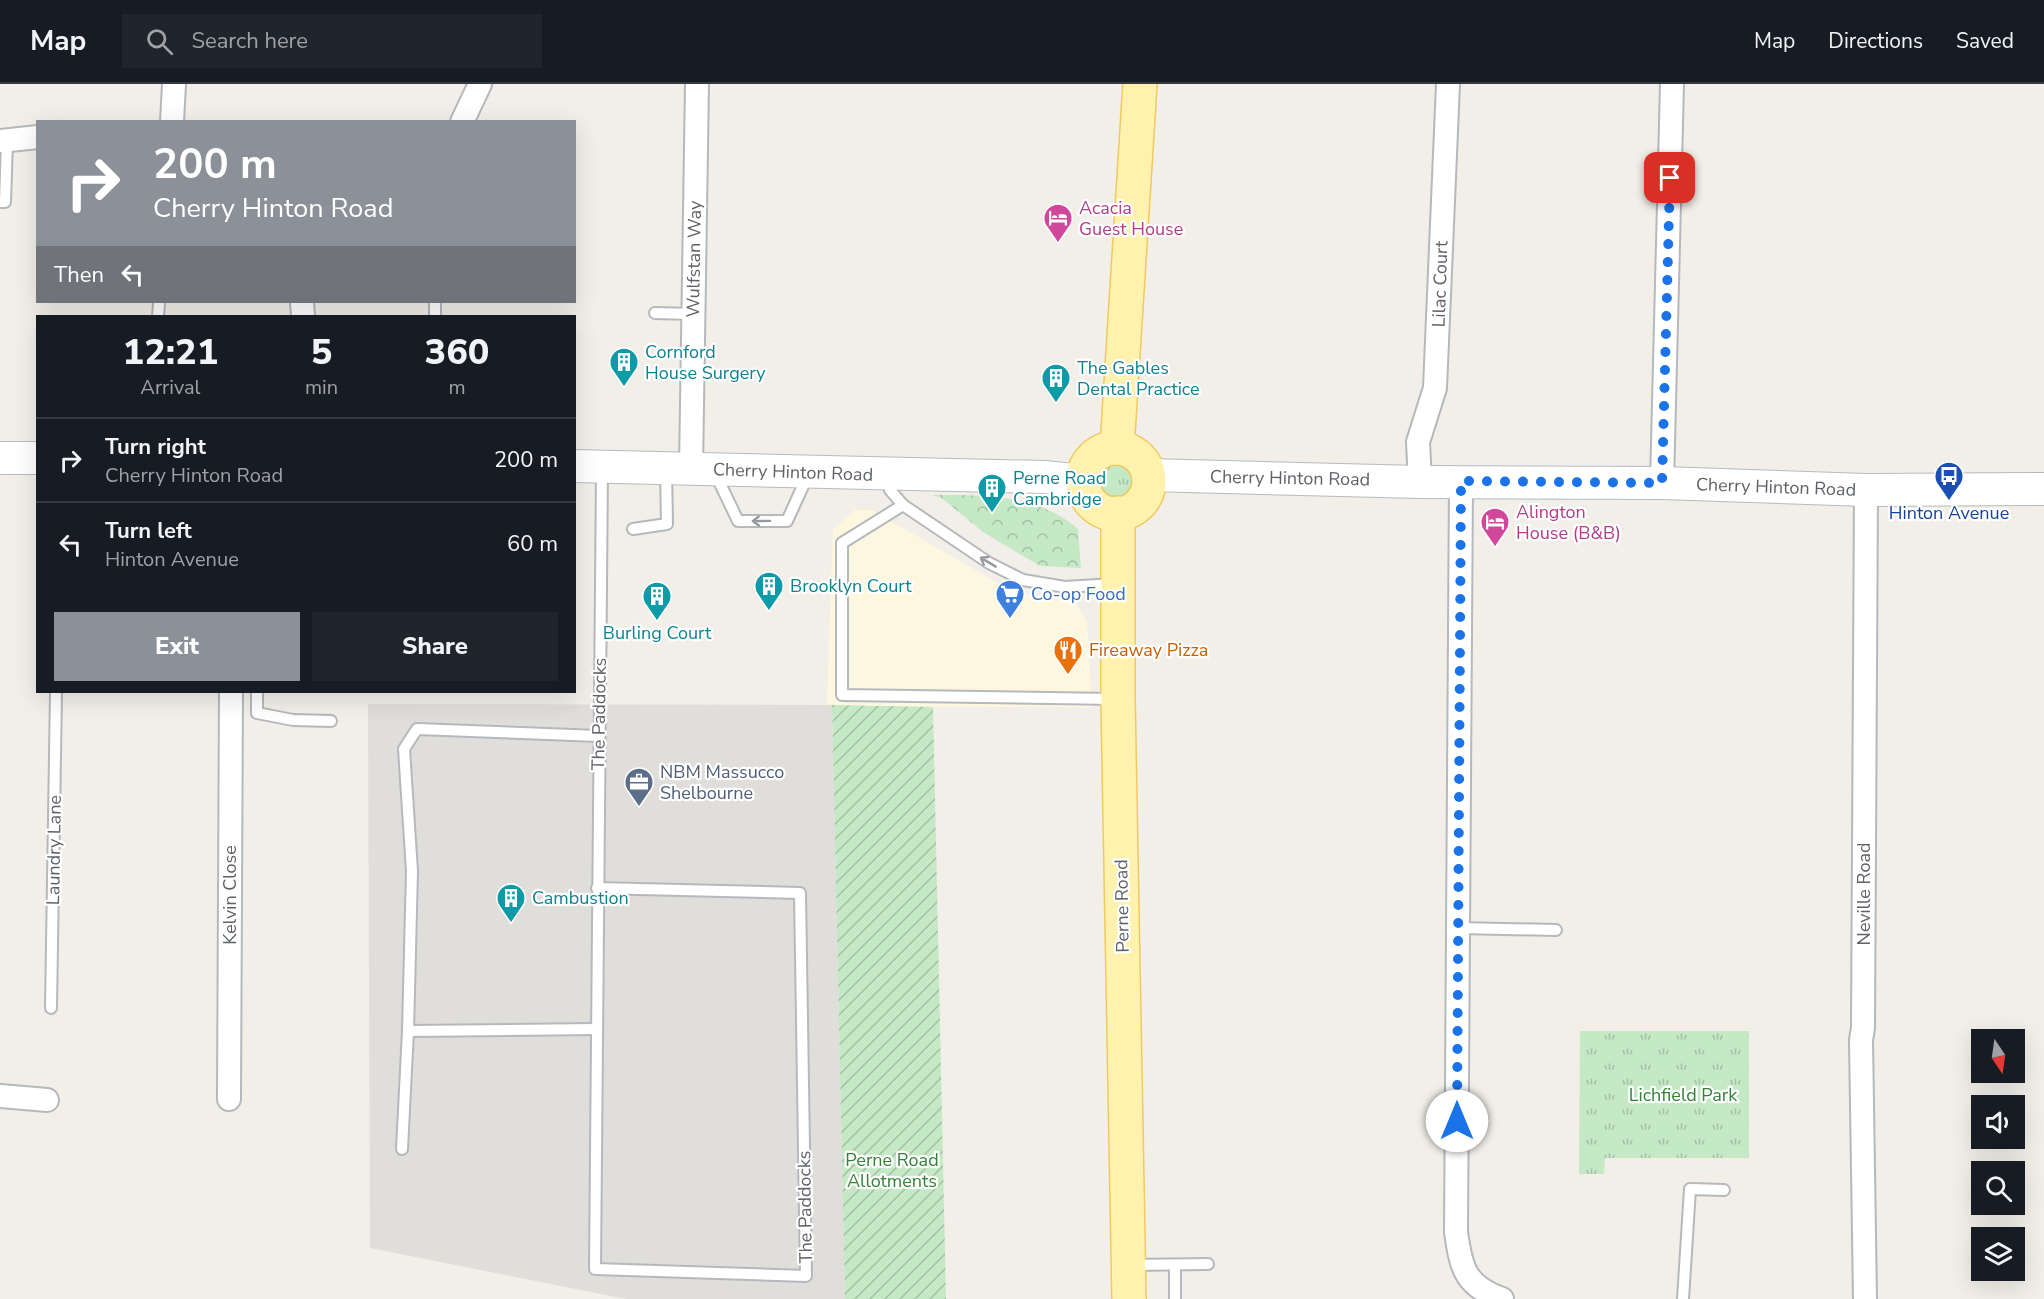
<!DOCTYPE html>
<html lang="en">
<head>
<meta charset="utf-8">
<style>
	body { margin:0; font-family:"Nunito Sans",sans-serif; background:#20242c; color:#f1f3f6; height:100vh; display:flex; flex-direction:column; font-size:22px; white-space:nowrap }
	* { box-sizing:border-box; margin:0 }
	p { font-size:20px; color:#9ea1a6 }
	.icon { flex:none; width:33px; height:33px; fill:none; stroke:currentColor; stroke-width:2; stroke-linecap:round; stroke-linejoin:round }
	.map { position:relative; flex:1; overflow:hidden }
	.details { position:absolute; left:36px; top:231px; width:540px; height:378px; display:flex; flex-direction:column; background:#171b24; border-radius:0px; box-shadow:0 6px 24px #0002 }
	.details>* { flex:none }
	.hud { position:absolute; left:36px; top:36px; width:540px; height:183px; border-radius:0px; box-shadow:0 6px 24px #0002; background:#8c9099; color:#fff; overflow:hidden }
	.needle { width:39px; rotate:167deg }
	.buttons { position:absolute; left:1971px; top:945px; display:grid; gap:12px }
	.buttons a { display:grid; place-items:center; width:54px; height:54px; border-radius:0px; background:#171b24; box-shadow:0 6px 24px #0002; font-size:30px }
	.pin { position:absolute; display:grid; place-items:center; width:51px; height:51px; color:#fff; margin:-26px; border-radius:12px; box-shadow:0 3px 9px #0006 }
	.me { position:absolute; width:66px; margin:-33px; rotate:0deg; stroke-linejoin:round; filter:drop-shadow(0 0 4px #0008) }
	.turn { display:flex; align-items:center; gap:21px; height:126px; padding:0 18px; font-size:27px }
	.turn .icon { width:78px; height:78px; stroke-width:2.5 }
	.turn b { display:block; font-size:42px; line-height:51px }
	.then { display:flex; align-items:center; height:57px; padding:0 18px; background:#0003; gap:12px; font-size:22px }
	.eta { display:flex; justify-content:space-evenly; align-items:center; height:102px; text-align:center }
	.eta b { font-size:36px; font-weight:800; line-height:42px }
	.primary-button { display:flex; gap:12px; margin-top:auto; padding:12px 18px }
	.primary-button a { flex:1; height:69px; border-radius:0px; background:#8c9099; color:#fff; font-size:24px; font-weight:800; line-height:69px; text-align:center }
	.primary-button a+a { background:#20242c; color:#f1f3f6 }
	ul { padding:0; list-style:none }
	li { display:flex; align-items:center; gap:18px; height:84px; padding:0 18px; border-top:2px solid #363941 }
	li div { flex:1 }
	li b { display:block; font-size:22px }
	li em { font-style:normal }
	header { display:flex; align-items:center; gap:36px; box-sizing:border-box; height:84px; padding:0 30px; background:#171b24; border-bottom:2px solid #363941 }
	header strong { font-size:28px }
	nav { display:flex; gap:33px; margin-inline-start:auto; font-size:21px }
	.search { width:420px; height:54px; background:#20242c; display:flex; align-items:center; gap:15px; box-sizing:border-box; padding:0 21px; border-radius:0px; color:#9ea1a6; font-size:22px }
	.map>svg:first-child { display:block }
	.commercial { fill:#fef7e0 }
	.industrial { fill:#e0deda }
	.grass { fill:url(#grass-tufts) }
	.forest { fill:url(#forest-crowns) }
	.garden { fill:url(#garden-furrows) }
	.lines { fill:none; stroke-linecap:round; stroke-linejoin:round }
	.lane-casing { stroke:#b5b8bc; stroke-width:14 }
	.street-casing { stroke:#b5b8bc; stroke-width:26 }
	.secondary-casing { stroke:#b6babf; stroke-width:34 }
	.primary-casing { stroke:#f2c960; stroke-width:36 }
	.lane { stroke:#fff; stroke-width:10 }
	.street { stroke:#fff; stroke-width:22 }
	.secondary { stroke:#fff; stroke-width:32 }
	.primary { stroke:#fff2af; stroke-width:33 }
	.oneway { stroke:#979a9d }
	.route { stroke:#1a73e8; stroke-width:10; stroke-dasharray:0 18 }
	.labels { text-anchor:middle; stroke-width:4.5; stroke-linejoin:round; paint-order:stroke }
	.hotel-label { font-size:18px; fill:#b23c85; stroke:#fff; text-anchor:start }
	.street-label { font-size:18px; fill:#5f6368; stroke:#fff }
	.culture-label { font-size:18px; fill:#0d838f; stroke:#fff; text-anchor:start }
	.transit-label { font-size:18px; fill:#164399; stroke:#fff }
	.shop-label { font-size:18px; fill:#366cbe; stroke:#fff; text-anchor:start }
	.food-label { font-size:18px; fill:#c56008; stroke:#fff; text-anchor:start }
	.service-label { font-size:18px; fill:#4e5e75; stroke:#fff; text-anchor:start }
	.park-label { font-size:18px; fill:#348238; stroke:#fff }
</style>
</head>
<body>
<header>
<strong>Map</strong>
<div class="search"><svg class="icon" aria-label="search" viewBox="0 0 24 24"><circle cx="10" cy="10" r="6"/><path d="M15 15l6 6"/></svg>Search here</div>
<nav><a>Map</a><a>Directions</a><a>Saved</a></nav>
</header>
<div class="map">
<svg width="2044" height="1215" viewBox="0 0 2044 1215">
	<defs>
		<pattern id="grass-tufts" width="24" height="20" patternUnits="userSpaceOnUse" patternTransform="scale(1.5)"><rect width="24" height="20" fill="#c5e8c5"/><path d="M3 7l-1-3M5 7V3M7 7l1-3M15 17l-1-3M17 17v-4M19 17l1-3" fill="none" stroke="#a3c0a4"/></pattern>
		<pattern id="forest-crowns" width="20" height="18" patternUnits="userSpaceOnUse" patternTransform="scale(1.5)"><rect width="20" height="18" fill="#c5e8c5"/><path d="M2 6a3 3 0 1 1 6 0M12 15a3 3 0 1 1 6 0" fill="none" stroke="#a3c0a4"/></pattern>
		<pattern id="garden-furrows" width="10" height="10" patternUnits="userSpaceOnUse" patternTransform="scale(1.5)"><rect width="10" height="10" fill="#c5e8c5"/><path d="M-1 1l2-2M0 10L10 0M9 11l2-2" fill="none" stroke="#a3c0a4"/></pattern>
	</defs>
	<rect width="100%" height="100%" fill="#f1efe8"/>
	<path class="commercial" d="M855 426H872L1011 507 1076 517 1081 529 1087 537 1092 623 827 622 833 446Z"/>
	<path class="industrial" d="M368 620 832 621 845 1215H626L370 1164Z"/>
	<g class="grass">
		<circle cx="1115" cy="397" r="21"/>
		<path d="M1580 947H1749V1074H1605L1604 1090H1579Z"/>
	</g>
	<path class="forest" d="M933 411C983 411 1038 410 1078 445L1081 484 1040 482 983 448 943 415Z"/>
	<path class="garden" d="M832 621 933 623 946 1215H845Z"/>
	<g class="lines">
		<g class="lane-casing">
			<g id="lane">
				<path d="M0 118H5L7 57"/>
				<path d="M655 229 692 230"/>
				<path d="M158 232 159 220"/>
				<path d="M435 232V218"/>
				<path d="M715 389 738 437H787L808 391"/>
				<path d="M889 393 890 406 903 421 989 479 1023 496 1065 503 1114 500"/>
				<path d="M903 421 842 459V611L1115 615"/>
				<path d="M633 445 667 440 666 385"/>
				<path d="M257 608V629L293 636 331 637"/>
				<path d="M597 804 800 809 806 1192 595 1185 602 386"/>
				<path d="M1458 844 1556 846"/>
				<path d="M51 924 56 608"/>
				<path d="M596 945 408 947 412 787 404 665 417 645 599 652"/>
				<path d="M402 1065 408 947"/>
				<path d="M1131 1181 1208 1180"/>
				<path d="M1175 1181V1215"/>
				<path d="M1683 1215 1690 1105 1724 1106"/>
			</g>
		</g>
		<g class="street-casing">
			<g id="street">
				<path d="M172 38 174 0"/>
				<path d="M462 38 480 0"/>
				<path d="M0 57 38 53"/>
				<path d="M302 218 303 232"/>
				<path d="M691 385 697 0"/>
				<path d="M1461 397 1456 1148C1461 1184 1465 1202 1502 1215"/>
				<path d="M1420 398 1418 358 1435 304 1448 0"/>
				<path d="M1662 399 1672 0"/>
				<path d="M0 1012 47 1016"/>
				<path d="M229 1015 231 608"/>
				<path d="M1865 1215 1861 956 1863 944 1866 406"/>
			</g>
		</g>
		<g class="secondary-casing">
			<g id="secondary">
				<path d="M0 374H38"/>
				<path d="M574 382 1044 393 1083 397"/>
				<path d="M1148 391 1420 398 1662 399 1866 406 2044 405"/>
			</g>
		</g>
		<g class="primary-casing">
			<g id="primary">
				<path d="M1117 364 1140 0"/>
				<circle cx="1116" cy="397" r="33"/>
				<path d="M1118 429V615L1129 1215"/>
			</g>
		</g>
		<use href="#lane" class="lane"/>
		<use href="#street" class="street"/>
		<use href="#secondary" class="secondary"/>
		<use href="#primary" class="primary"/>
	</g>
	<defs><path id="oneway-shaft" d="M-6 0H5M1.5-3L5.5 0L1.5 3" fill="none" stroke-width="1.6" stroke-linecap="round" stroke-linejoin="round" transform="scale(1.5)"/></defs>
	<g class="oneway">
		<use href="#oneway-shaft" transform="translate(761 437) rotate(179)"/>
		<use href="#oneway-shaft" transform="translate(988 478) rotate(-149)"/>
	</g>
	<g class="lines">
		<path class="route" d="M1457 1037 1461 397 1662 399 1670 94"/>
	</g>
	<defs>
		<g id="hotel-pin" transform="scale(1.5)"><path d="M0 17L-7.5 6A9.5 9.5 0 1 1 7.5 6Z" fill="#d1479c" stroke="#fff"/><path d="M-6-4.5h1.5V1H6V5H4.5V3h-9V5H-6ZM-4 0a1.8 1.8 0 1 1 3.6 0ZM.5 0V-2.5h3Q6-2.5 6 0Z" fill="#fff"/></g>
		<g id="building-pin" transform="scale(1.5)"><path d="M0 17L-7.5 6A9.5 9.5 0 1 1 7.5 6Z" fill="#0f9aa8" stroke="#fff"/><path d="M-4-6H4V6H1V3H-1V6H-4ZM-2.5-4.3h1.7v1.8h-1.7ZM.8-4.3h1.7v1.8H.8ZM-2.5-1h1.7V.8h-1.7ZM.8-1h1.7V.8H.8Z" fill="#fff"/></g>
		<g id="bus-pin" transform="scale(1.5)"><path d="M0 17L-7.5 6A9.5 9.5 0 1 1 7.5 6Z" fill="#1a4fb4" stroke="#fff"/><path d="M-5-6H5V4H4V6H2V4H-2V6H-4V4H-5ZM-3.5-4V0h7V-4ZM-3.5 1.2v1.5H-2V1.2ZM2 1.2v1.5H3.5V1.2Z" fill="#fff"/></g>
		<g id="supermarket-pin" transform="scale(1.5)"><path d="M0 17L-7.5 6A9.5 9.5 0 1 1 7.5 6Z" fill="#3f7fe0" stroke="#fff"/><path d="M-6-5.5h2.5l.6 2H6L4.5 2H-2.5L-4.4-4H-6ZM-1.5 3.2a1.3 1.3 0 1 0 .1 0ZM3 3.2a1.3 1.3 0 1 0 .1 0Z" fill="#fff"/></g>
		<g id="restaurant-pin" transform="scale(1.5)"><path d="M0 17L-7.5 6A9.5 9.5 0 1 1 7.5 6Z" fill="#e8710a" stroke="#fff"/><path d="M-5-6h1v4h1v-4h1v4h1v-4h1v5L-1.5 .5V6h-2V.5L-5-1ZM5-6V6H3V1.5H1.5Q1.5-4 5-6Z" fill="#fff"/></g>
		<g id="office-pin" transform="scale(1.5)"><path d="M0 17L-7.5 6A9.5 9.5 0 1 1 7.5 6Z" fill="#5c6f8a" stroke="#fff"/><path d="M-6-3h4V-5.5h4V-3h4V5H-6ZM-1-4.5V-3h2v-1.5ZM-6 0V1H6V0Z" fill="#fff"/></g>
	</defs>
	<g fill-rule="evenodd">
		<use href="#hotel-pin" x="1058" y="134"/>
		<use href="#building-pin" x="624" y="278"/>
		<use href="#building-pin" x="1056" y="294"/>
		<use href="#bus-pin" x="1949" y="392"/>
		<use href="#building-pin" x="992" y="404"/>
		<use href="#hotel-pin" x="1495" y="438"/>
		<use href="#building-pin" x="769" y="502"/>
		<use href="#supermarket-pin" x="1010" y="510"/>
		<use href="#building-pin" x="657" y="512"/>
		<use href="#restaurant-pin" x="1068" y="566"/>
		<use href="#office-pin" x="639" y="698"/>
		<use href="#building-pin" x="511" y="814"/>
	</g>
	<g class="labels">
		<g class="hotel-label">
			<text x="1079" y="130">Acacia<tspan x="1079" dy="21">Guest House</tspan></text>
			<text x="1516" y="434">Alington<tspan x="1516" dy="21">House (B&amp;B)</tspan></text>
		</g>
		<g class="street-label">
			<text transform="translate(694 175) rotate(-89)" y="6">Wulfstan Way</text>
			<text transform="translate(1440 200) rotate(-88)" y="6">Lilac Court</text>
			<text transform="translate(793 388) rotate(2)" y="6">Cherry Hinton Road</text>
			<text transform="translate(1290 394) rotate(1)" y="6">Cherry Hinton Road</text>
			<text transform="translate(1776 403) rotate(2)" y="6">Cherry Hinton Road</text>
			<text transform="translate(599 630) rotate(-89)" y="6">The Paddocks</text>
			<text transform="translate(54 766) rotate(-89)" y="6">Laundry Lane</text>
			<text transform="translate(1864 810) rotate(-90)" y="6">Neville Road</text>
			<text transform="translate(230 811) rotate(-90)" y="6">Kelvin Close</text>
			<text transform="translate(1122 822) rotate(-91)" y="6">Perne Road</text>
			<text transform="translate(805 1123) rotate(-91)" y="6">The Paddocks</text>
		</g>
		<g class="culture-label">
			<text x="645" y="274">Cornford<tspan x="645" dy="21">House Surgery</tspan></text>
			<text x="1077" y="290">The Gables<tspan x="1077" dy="21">Dental Practice</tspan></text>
			<text x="1013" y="400">Perne Road<tspan x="1013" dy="21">Cambridge</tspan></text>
			<text x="790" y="508">Brooklyn Court</text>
			<text x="657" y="555" text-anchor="middle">Burling Court</text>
			<text x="532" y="820">Cambustion</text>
		</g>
		<g class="transit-label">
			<text x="1949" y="435">Hinton Avenue</text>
		</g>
		<g class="shop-label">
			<text x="1031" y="516">Co-op Food</text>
		</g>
		<g class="food-label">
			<text x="1089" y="572">Fireaway Pizza</text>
		</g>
		<g class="service-label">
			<text x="660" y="694">NBM Massucco<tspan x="660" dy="21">Shelbourne</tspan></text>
		</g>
		<g class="park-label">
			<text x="1683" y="1017">Lichfield Park</text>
			<text x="892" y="1082">Perne Road<tspan x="892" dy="21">Allotments</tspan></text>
		</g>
	</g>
</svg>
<div class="buttons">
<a><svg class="needle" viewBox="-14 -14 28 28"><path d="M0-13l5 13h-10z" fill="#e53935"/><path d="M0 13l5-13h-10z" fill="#9ea1a6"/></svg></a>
<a><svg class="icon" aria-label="sound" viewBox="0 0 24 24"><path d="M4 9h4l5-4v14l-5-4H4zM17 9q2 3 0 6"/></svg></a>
<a><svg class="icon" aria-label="search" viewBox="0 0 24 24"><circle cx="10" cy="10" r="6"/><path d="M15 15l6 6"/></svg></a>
<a><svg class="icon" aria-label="layers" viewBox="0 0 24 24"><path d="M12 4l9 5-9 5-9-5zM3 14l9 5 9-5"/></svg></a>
</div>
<div class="pin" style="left:1670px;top:94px;background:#d93025"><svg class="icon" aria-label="arrive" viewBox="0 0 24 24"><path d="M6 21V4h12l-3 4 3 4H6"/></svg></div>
<svg class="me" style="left:1457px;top:1037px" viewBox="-20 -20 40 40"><circle r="19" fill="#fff"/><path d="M0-13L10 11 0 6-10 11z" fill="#1a73e8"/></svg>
<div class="hud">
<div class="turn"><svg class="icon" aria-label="right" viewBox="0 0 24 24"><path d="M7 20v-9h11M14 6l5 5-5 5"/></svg><div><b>200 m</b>Cherry Hinton Road</div></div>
<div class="then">Then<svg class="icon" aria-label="left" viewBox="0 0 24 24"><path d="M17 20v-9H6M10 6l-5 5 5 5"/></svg></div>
</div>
<section class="details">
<div class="eta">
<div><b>12:21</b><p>Arrival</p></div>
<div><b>5</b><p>min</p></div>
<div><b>360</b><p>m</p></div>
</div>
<ul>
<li><svg class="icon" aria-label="right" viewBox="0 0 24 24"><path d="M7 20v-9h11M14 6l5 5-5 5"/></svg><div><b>Turn right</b><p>Cherry Hinton Road</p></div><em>200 m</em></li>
<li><svg class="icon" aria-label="left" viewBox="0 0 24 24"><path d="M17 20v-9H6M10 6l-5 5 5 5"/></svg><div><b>Turn left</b><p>Hinton Avenue</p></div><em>60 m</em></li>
</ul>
<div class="primary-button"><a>Exit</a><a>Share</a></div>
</section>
</div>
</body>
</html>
